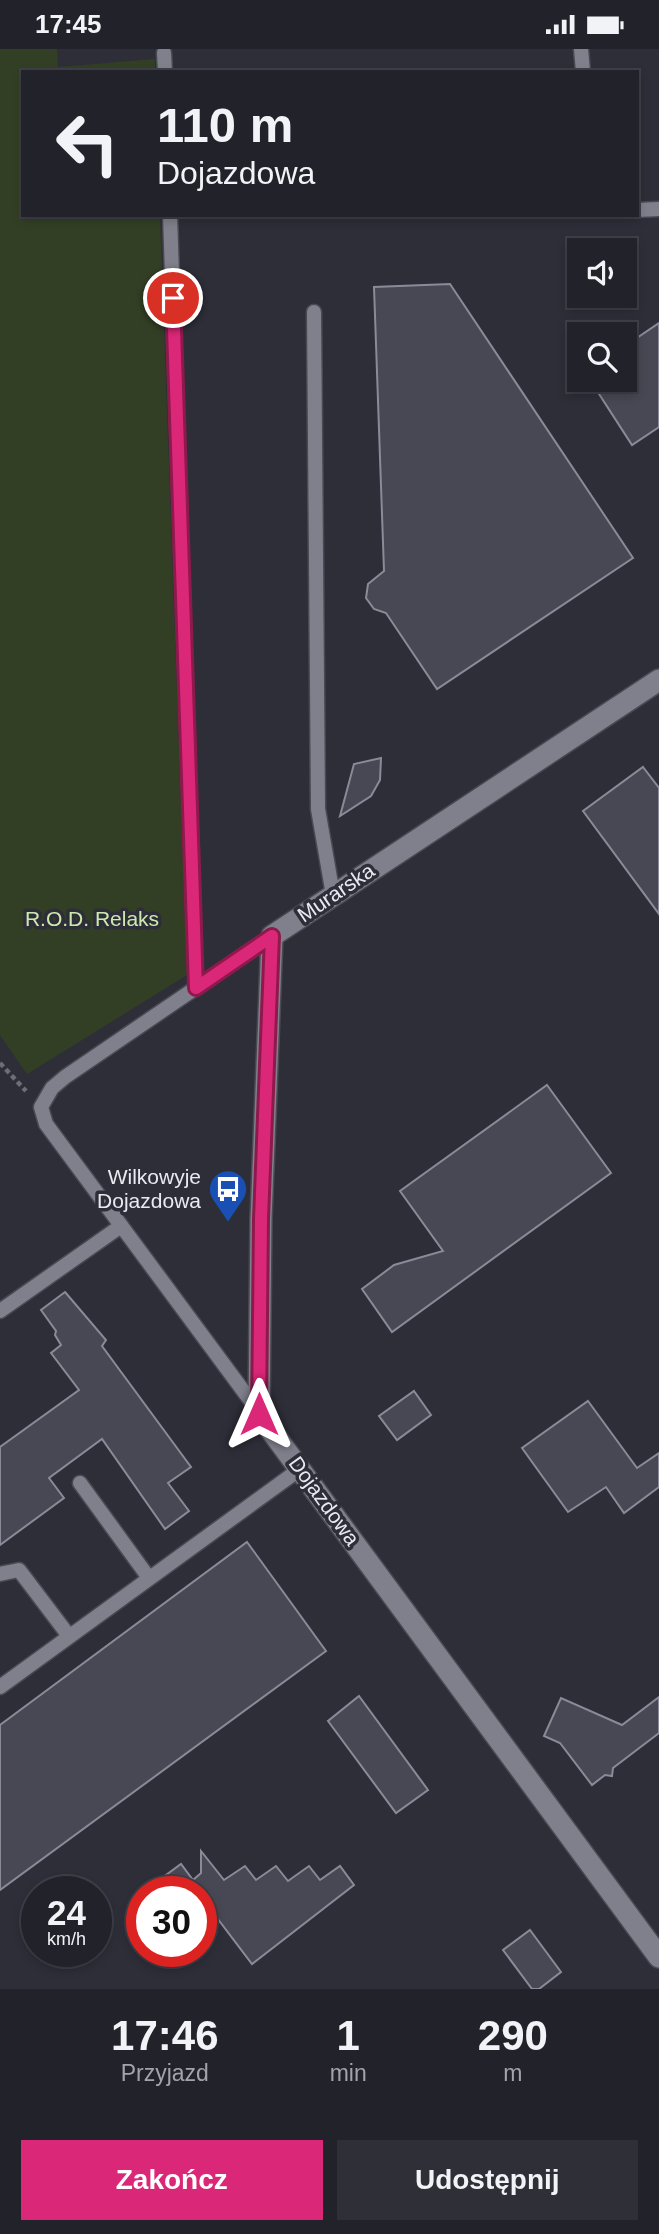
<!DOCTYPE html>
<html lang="pl">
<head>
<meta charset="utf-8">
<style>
	body { margin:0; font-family:Helvetica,sans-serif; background:#2e2f37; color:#f1f3f6; height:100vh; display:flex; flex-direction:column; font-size:26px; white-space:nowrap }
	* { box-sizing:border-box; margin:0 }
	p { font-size:23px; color:#a2a4a9 }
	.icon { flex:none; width:38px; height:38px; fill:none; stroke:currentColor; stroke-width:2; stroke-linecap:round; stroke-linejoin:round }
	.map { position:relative; height:1940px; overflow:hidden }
	.sheet { display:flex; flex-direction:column; background:#22222b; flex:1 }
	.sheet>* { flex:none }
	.hud { position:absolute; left:21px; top:21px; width:618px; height:147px; border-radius:0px; box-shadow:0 4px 10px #0003,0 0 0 2px #3f3f47; background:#22222b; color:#f1f3f6; overflow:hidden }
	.tools { position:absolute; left:567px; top:189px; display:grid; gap:14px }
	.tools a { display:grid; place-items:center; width:70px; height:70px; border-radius:0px; background:#22222b; box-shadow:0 4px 10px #0003,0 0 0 2px #3f3f47; font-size:35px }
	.speed { position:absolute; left:21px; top:1827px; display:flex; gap:14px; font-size:35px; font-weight:700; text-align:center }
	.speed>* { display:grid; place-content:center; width:91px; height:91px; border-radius:50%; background:#22222b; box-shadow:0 4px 10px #0003,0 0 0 2px #3f3f47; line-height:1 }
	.speed small { font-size:18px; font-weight:400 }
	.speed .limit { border:10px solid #d22; background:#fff; color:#111 }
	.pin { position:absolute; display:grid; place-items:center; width:60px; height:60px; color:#fff; margin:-30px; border:4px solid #fff; border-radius:50%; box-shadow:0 2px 7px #0007 }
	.me { position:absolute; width:77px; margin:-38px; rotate:0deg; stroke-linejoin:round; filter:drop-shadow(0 0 5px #0008) }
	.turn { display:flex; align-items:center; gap:24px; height:147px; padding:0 21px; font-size:32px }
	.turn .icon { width:91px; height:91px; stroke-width:2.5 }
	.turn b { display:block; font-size:49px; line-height:60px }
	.eta { display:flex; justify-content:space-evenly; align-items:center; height:119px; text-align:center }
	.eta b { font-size:42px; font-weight:600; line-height:49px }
	.button { display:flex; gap:14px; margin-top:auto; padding:14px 21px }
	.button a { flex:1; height:80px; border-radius:0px; background:#db2777; color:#fff; font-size:28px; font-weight:600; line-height:80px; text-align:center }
	.button a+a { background:#2e2f37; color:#f1f3f6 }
	.status { display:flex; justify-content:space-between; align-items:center; height:49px; padding:0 35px; background:#22222b; direction:ltr }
	.status svg { height:19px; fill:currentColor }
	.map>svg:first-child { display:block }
	.green { fill:#333f25 }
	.building { fill:#484854; stroke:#8a8a98; stroke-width:2 }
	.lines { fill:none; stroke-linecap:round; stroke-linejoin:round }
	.lane-casing { stroke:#494952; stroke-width:17 }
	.street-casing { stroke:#494952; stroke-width:24 }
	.path { stroke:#6c6d76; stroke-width:4.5; stroke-dasharray:5 3.5; stroke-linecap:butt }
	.lane { stroke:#80808d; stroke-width:14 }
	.street { stroke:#80808d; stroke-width:21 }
	.route-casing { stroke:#8e194d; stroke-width:18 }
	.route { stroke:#db2777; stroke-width:12 }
	.labels { text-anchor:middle; stroke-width:7; stroke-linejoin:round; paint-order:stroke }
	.street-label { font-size:21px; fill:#e9eaf1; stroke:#2e2e39 }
	.park-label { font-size:21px; fill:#cee9ae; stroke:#2e2e39 }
	.poi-label { font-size:21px; fill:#e9eaf1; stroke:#2e2e39; text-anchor:end }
</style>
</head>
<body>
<div class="status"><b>17:45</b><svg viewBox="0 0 49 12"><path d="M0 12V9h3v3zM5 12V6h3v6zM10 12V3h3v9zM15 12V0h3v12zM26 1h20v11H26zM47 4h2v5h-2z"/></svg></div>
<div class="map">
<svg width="659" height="1940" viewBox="0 0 659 1940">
	<rect width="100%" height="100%" fill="#2e2e39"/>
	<path class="green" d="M0 0H57L58 18 155 10V23H23V166H160L187 926 27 1025 0 986Z"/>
	<g class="building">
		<path d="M450 235 633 509 437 640 386 564 374 560 366 549 368 535 384 522 374 238Z"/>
		<path d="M659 274V378L632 396 590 331H625V297Z"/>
		<path d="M381 709 380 731 371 747 340 767 354 715Z"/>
		<path d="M643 718 659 739V865L583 762Z"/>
		<path d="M547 1036 611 1124 392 1283 362 1240 394 1216 443 1202 400 1142Z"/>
		<path d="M65 1243 106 1291 102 1297 191 1418 168 1434 189 1462 165 1480 102 1390 49 1429 64 1449 0 1496V1398L79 1341 51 1304 61 1296 55 1286 56 1282 41 1261Z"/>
		<path d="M414 1342 431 1366 397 1391 379 1367Z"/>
		<path d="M588 1352 637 1419 659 1404V1438L624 1464 606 1438 568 1463 522 1399Z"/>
		<path d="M247 1493 326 1602 0 1841V1676Z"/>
		<path d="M359 1647 428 1741 396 1764 328 1672Z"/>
		<path d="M659 1648V1684L613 1719 612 1727 605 1726 592 1736 560 1694 544 1687 561 1649 622 1676Z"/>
		<path d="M201 1802 224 1831 245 1817 256 1831 276 1817 288 1832 309 1817 320 1831 340 1817 354 1836 252 1915 217 1869 201 1881V1843H143L181 1815 193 1831 201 1824Z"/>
		<path d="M530 1881 561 1923 539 1940H532L503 1901Z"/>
	</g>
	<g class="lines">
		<g class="lane-casing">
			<g id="lane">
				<path d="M581 0 583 23"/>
				<path d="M164 4 165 23"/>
				<path d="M637 161 659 160"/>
				<path d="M170 166 196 939"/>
				<path d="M314 263 318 760 333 846"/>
				<path d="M0 1262 121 1177"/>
				<path d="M259 1363 46 1075 41 1058 52 1039 65 1028 272 887"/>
				<path d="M80 1434 149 1529"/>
				<path d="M0 1525 19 1521 69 1587"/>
				<path d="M0 1638 300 1420"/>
			</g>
		</g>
		<g class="street-casing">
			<path id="street" d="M659 631 272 887 261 1170 259 1365 659 1908"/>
		</g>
		<path class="path" d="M0 1014 26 1042"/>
		<use href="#lane" class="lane"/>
		<use href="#street" class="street"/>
	</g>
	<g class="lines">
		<g class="route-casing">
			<path id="route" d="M173 249 196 939 272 887 261 1170 259 1365"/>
		</g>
		<use href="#route" class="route"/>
	</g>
	<defs>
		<g id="bus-pin" transform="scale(2.0125)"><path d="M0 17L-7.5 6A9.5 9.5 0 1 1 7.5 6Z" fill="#1a4fb4" stroke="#2e2e39"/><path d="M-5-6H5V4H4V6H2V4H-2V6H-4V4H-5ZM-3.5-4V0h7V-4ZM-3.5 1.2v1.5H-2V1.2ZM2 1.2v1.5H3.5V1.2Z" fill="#fff"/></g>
	</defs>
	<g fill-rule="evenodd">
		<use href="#bus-pin" x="228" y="1140"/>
	</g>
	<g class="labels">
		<g class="street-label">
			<text transform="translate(336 844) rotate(-34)" y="7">Murarska</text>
			<text transform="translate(324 1452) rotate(54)" y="7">Dojazdowa</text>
		</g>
		<g class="park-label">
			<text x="92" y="877">R.O.D. Relaks</text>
		</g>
		<g class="poi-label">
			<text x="201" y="1135">Wilkowyje<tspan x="201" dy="24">Dojazdowa</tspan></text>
		</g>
	</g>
</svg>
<div class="tools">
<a><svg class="icon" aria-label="sound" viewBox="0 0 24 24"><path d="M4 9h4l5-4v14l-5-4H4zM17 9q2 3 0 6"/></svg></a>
<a><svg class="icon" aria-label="search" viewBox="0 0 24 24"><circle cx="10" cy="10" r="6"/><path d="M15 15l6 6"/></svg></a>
</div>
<div class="speed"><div>24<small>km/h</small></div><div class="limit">30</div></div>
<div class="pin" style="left:173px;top:249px;background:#d93025"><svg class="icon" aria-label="arrive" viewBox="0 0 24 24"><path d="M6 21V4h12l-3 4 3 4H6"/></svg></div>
<svg class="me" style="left:259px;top:1365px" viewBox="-20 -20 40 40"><path d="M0-17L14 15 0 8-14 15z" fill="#db2777" stroke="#fff" stroke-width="4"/></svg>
<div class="hud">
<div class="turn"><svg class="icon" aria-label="left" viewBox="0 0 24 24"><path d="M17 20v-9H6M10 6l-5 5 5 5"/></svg><div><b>110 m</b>Dojazdowa</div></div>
</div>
</div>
<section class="sheet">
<div class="eta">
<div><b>17:46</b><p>Przyjazd</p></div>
<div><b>1</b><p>min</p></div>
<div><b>290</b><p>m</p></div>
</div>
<div class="button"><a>Zakończ</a><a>Udostępnij</a></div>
</section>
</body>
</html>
